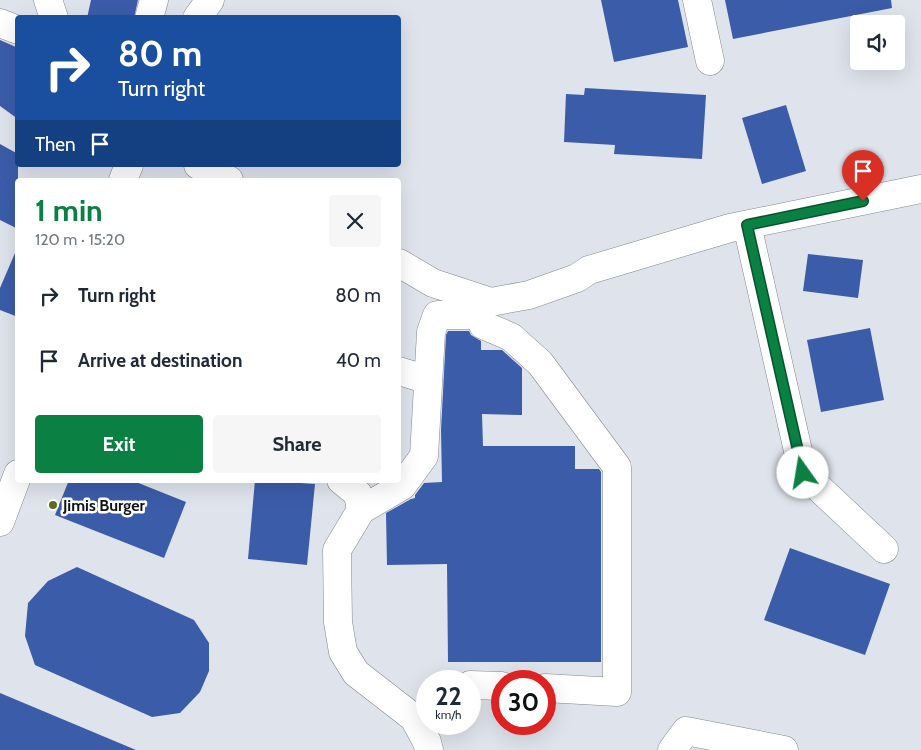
<!DOCTYPE html>
<html lang="en">
<head>
<meta charset="utf-8">
<style>
	body { margin:0; font-family:Cabin,sans-serif; background:#f6f6f7; color:#1f2937; height:100vh; display:flex; flex-direction:column; font-size:19px; white-space:nowrap }
	* { box-sizing:border-box; margin:0 }
	p { font-size:16px; color:#747a83 }
	.icon { flex:none; width:28px; height:28px; fill:none; stroke:currentColor; stroke-width:2; stroke-linecap:round; stroke-linejoin:round }
	.map { position:relative; flex:1; overflow:hidden }
	.details { position:absolute; left:15px; top:178px; width:386px; height:305px; display:flex; flex-direction:column; background:#fff; border-radius:5px; box-shadow:0 5px 20px #0002 }
	.details>* { flex:none }
	.top-card { position:absolute; left:15px; top:15px; width:386px; height:152px; border-radius:5px; box-shadow:0 5px 20px #0002; background:#1a4fa0; color:#fff; overflow:hidden }
	.fabs { position:absolute; left:850px; top:15px; display:grid; gap:10px }
	.fabs a { display:grid; place-items:center; width:55px; height:55px; border-radius:5px; background:#fff; box-shadow:0 5px 20px #0002; font-size:25px }
	.speed { position:absolute; left:416px; top:670px; display:flex; gap:10px; font-size:25px; font-weight:700; text-align:center }
	.speed>* { display:grid; place-content:center; width:65px; height:65px; border-radius:50%; background:#fff; box-shadow:0 5px 20px #0002; line-height:1 }
	.speed small { font-size:12px; font-weight:400 }
	.speed .limit { border:8px solid #d22; background:#fff; color:#111 }
	.pin { position:absolute; display:grid; place-items:center; width:42px; height:42px; color:#fff; margin:-51px -21px; border-radius:50% 50% 50% 0; rotate:-45deg; box-shadow:0 0 5px #0007 }
	.pin .icon { rotate:45deg }
	.me { position:absolute; width:55px; margin:-28px; rotate:347deg; stroke-linejoin:round; filter:drop-shadow(0 0 4px #0008) }
	.turn { display:flex; align-items:center; gap:18px; height:105px; padding:0 20px; font-size:22px }
	.turn .icon { width:65px; height:65px; stroke-width:2.5 }
	.turn b { display:block; font-size:35px; line-height:42px }
	.then { display:flex; align-items:center; height:48px; padding:0 20px; background:#0003; gap:10px; font-size:19px }
	.round { display:grid; place-items:center; flex:none; width:52px; height:52px; border-radius:5px; background:#f6f6f7 }
	.overview { display:flex; align-items:center; justify-content:space-between; height:85px; padding:0 20px }
	h1 { font-size:30px; font-weight:800; line-height:38px; color:#0b8043 }
	.action { display:flex; gap:10px; margin-top:auto; padding:10px 20px }
	.action a { flex:1; height:58px; border-radius:5px; background:#0b8043; color:#fff; font-size:20px; font-weight:800; line-height:58px; text-align:center }
	.action a+a { background:#f6f6f7; color:#1f2937 }
	ul { padding:0; list-style:none }
	li { display:flex; align-items:center; gap:15px; height:65px; padding:0 20px }
	li div { flex:1 }
	li b { display:block; font-size:19px }
	li em { font-style:normal }
	.map>svg:first-child { display:block }
	.building { fill:#3b5ca9 }
	.lines { fill:none; stroke-linecap:round; stroke-linejoin:round }
	.minor-casing { stroke:#83878f; stroke-width:29 }
	.minor { stroke:#fff; stroke-width:28 }
	.route-casing { stroke:#07532c; stroke-width:12 }
	.route { stroke:#0b8043; stroke-width:9 }
	.poi-dot { fill:#5c6e1a; stroke:#fff; stroke-width:2 }
	.labels { text-anchor:middle; stroke-width:5; stroke-linejoin:round; paint-order:stroke }
	.poi-label { font-size:16px; font-weight:bold; fill:#121316; stroke:#fff; text-anchor:start }
</style>
</head>
<body>
<div class="map">
<svg width="921" height="750" viewBox="0 0 921 750">
	<rect width="100%" height="100%" fill="#dfe3ec"/>
	<g class="building">
		<path d="M91 0H138L134 18H87Z"/>
		<path d="M601 0H678L688 47 614 62Z"/>
		<path d="M725 0H891L892 8 733 39Z"/>
		<path d="M0 40 18 48V119L0 106Z"/>
		<path d="M585 88 706 95 702 159 614 154 615 145 564 142 566 94 584 95Z"/>
		<path d="M786 105 806 171 762 184 742 118Z"/>
		<path d="M0 144 18 154V229L0 220Z"/>
		<path d="M18 246V317L0 310V288Z"/>
		<path d="M808 254 863 260 858 298 803 291Z"/>
		<path d="M870 328 884 400 821 412 807 340Z"/>
		<path d="M448 331H469L471 335 481 341V350H502L522 368V415L482 414 483 446H575V469H599L601 472V662H448L447 564 387 565 386 513 411 499 415 498V495L424 483 442 482 441 430 446 335Z"/>
		<path d="M69 480H131L186 502 164 558 55 515Z"/>
		<path d="M255 480 315 484 307 565 248 559Z"/>
		<path d="M790 548 890 584 865 655 764 620Z"/>
		<path d="M77 567 194 620 209 643V671L200 692 180 713 152 717 35 665 25 636 28 603 48 581Z"/>
		<path d="M0 693 136 750H0Z"/>
	</g>
	<g class="lines">
		<g class="minor-casing">
			<g id="minor">
				<path d="M48 0 54 18"/>
				<path d="M697 0 710 61"/>
				<path d="M149 18 154 0"/>
				<path d="M197 18 210 0"/>
				<path d="M0 23 18 30"/>
				<path d="M198 165 229 180"/>
				<path d="M123 180 129 165"/>
				<path d="M747 225 803 473 884 549"/>
				<path d="M399 263 433 283 491 302 529 295 577 278 589 270 730 228 921 189"/>
				<path d="M399 371 428 380"/>
				<path d="M341 480 358 494 361 510"/>
				<path d="M0 522 18 474"/>
				<path d="M470 685 502 686"/>
				<path d="M429 750 427 742 414 718 356 673 343 652 338 622 337 550 361 510 402 486 424 456 431 332 437 315H481L483 325 511 337 540 363 617 467V692L545 688"/>
				<path d="M672 750 686 731 784 750"/>
			</g>
		</g>
		<use href="#minor" class="minor"/>
	</g>
	<g class="lines">
		<g class="route-casing">
			<path id="route" d="M803 473 747 225 863 201"/>
		</g>
		<use href="#route" class="route"/>
	</g>
	<circle class="poi-dot" cx="53" cy="505" r="5"/>
	<g class="labels">
		<g class="poi-label">
			<text x="63" y="511">Jimis Burger</text>
		</g>
	</g>
</svg>
<div class="fabs">
<a><svg class="icon" aria-label="sound" viewBox="0 0 24 24"><path d="M4 9h4l5-4v14l-5-4H4zM17 9q2 3 0 6"/></svg></a>
</div>
<div class="speed"><div>22<small>km/h</small></div><div class="limit">30</div></div>
<div class="pin" style="left:863px;top:201px;background:#d93025"><svg class="icon" aria-label="arrive" viewBox="0 0 24 24"><path d="M6 21V4h12l-3 4 3 4H6"/></svg></div>
<svg class="me" style="left:803px;top:473px" viewBox="-20 -20 40 40"><circle r="19" fill="#fff"/><path d="M0-13L10 11 0 6-10 11z" fill="#0b8043"/></svg>
<div class="top-card">
<div class="turn"><svg class="icon" aria-label="right" viewBox="0 0 24 24"><path d="M7 20v-9h11M14 6l5 5-5 5"/></svg><div><b>80 m</b>Turn right</div></div>
<div class="then">Then<svg class="icon" aria-label="arrive" viewBox="0 0 24 24"><path d="M6 21V4h12l-3 4 3 4H6"/></svg></div>
</div>
<section class="details">
<div class="overview"><div><h1>1 min</h1><p>120 m · 15:20</p></div><a class="round"><svg class="icon" aria-label="close" viewBox="0 0 24 24"><path d="M6 6l12 12M18 6L6 18"/></svg></a></div>
<ul>
<li><svg class="icon" aria-label="right" viewBox="0 0 24 24"><path d="M7 20v-9h11M14 6l5 5-5 5"/></svg><div><b>Turn right</b></div><em>80 m</em></li>
<li><svg class="icon" aria-label="arrive" viewBox="0 0 24 24"><path d="M6 21V4h12l-3 4 3 4H6"/></svg><div><b>Arrive at destination</b></div><em>40 m</em></li>
</ul>
<div class="action"><a>Exit</a><a>Share</a></div>
</section>
</div>
</body>
</html>
